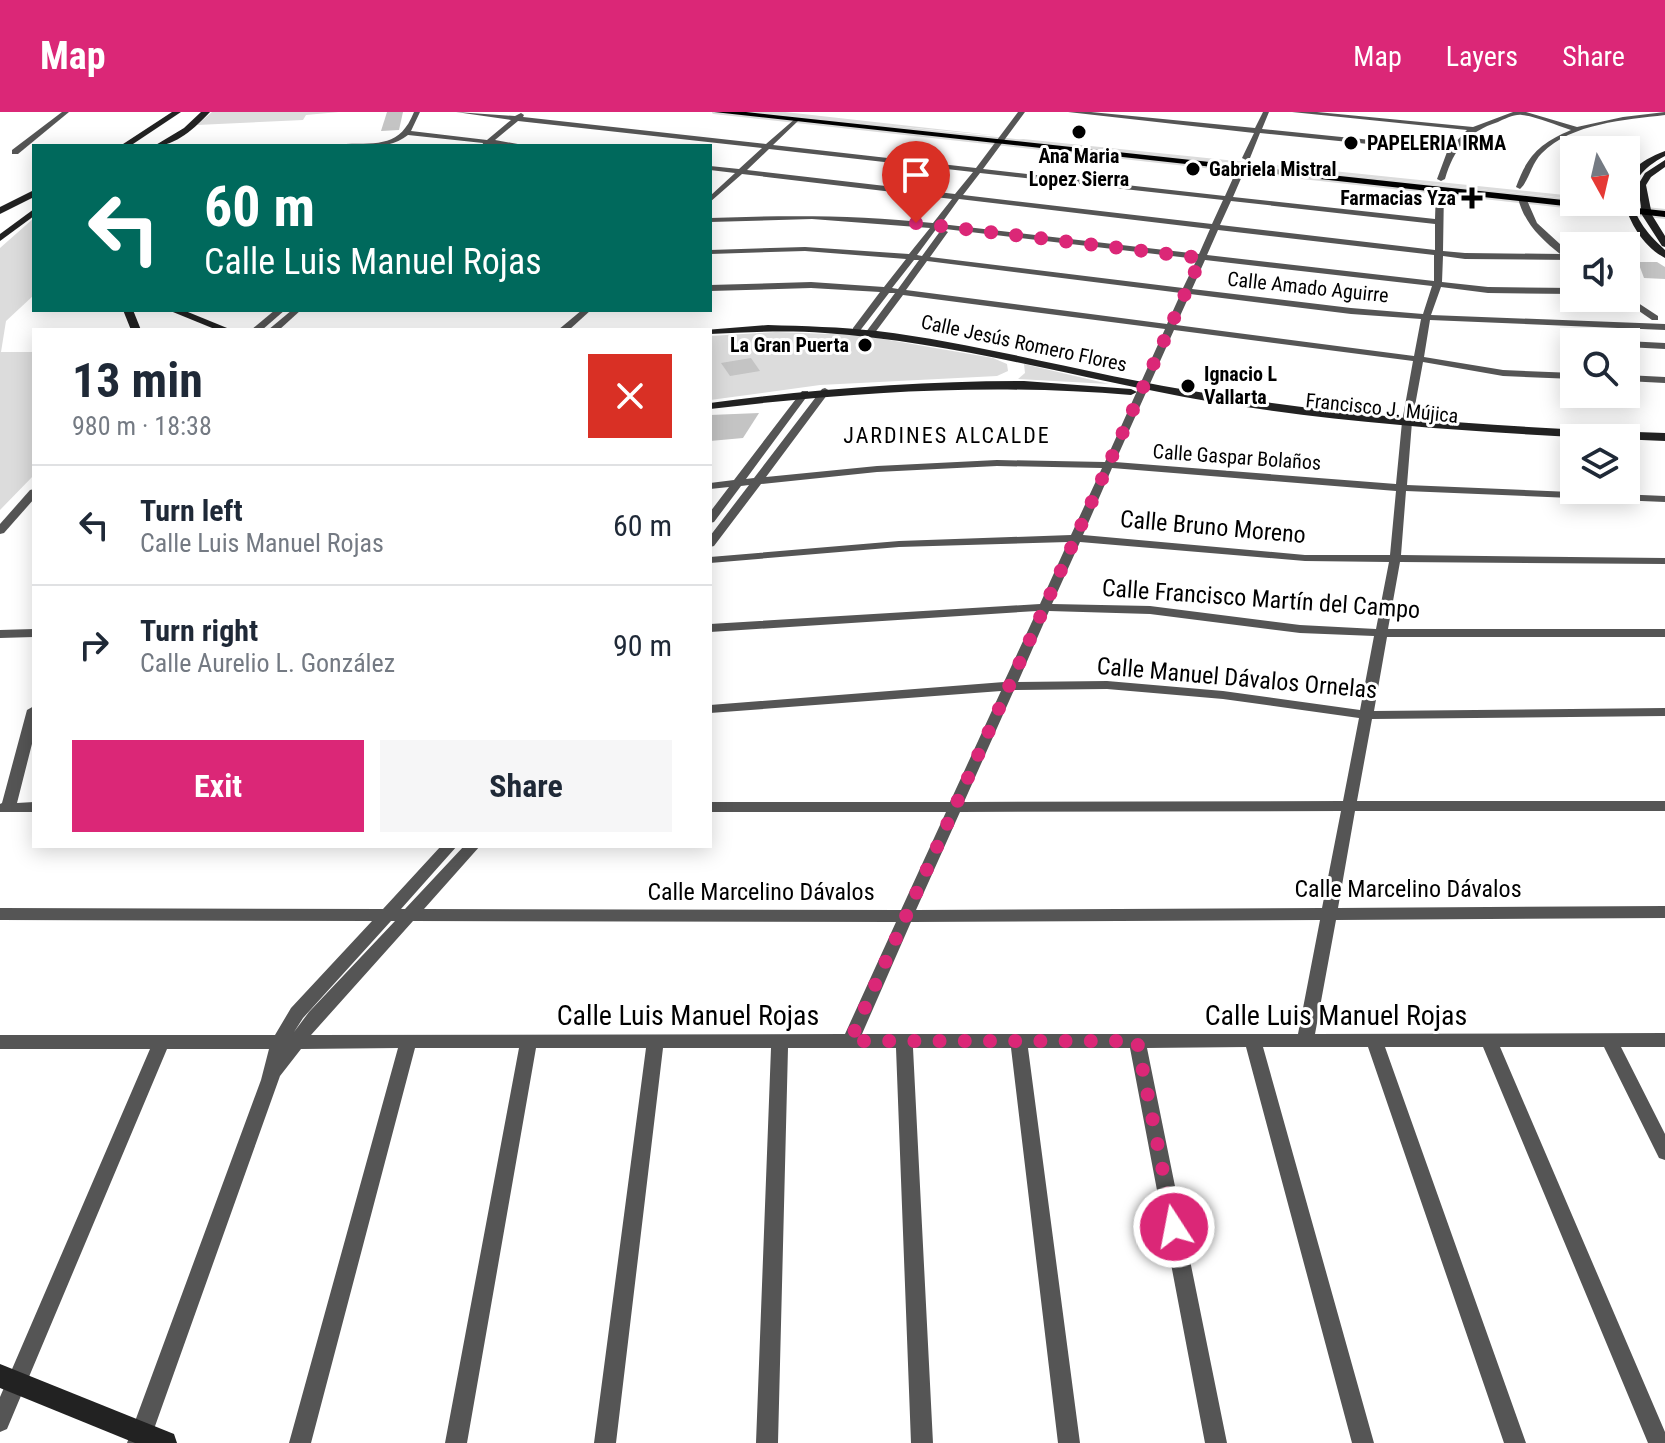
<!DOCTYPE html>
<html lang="en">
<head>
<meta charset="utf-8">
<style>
	body { margin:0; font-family:"Roboto Condensed",sans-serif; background:#f6f6f7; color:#1f2937; height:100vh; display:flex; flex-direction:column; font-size:30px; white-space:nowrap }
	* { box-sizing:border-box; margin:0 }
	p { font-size:26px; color:#747a83 }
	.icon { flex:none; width:44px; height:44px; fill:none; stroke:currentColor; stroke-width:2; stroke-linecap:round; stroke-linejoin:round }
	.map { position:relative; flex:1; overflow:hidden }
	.drawer { position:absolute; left:32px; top:216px; width:680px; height:520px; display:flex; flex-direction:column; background:#fff; border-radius:0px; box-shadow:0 4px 20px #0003 }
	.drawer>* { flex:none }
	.hud { position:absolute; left:32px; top:32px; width:680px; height:168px; border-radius:0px; box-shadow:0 4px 20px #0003; background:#00695c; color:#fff; overflow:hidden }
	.needle { width:52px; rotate:172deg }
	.controls { position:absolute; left:1560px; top:24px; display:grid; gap:16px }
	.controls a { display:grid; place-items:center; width:80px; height:80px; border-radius:0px; background:#fff; box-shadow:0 4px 20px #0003; font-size:40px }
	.pin { position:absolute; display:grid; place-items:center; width:68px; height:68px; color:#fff; margin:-82px -34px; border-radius:50% 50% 50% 0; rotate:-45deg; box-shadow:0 0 8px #0007 }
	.pin .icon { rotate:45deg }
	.me { position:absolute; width:88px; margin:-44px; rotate:349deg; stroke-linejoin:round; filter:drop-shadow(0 0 6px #0008) }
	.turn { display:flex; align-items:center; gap:28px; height:168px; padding:0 40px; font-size:36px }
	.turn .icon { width:104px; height:104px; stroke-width:2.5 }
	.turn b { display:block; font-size:56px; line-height:68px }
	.round { display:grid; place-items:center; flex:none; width:84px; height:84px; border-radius:0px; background:#f6f6f7 }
	.head { display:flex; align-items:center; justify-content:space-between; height:136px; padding:0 40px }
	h1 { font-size:48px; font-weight:700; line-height:60px }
	.primary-button { display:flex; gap:16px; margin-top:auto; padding:16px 40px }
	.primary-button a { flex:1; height:92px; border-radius:0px; background:#db2777; color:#fff; font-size:32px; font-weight:700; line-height:92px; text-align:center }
	.primary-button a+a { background:#f6f6f7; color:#1f2937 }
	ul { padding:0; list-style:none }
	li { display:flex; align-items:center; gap:24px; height:120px; padding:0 40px; border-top:2px solid #e0e1e3 }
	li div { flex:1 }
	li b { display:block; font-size:30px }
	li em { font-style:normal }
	header { display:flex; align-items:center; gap:48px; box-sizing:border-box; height:112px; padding:0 40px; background:#db2777; color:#fff }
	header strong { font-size:38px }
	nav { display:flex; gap:44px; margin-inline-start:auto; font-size:28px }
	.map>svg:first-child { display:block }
	.green { fill:#dcdcdc }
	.building { fill:#c4c4c4 }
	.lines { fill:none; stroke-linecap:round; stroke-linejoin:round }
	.primary-casing { stroke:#dbdbdb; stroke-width:4 }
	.street { fill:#555; fill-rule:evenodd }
	.secondary { fill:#222; fill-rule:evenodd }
	.primary { fill:#000; fill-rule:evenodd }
	.route { stroke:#db2777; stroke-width:14; stroke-dasharray:0 25.2 }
	.poi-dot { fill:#000; stroke:#fff; stroke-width:3 }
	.labels { text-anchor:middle; stroke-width:6; stroke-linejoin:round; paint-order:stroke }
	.far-poi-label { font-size:20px; font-weight:bold; fill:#000; stroke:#fff; text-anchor:start }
	.far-street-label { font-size:20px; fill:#000; stroke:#fff }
	.far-neighbourhood-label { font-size:22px; letter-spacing:2px; fill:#000; stroke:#fff }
	.street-label { font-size:24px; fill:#000; stroke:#fff }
	.near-street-label { font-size:28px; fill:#000; stroke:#fff }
</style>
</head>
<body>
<header>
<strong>Map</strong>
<nav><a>Map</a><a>Layers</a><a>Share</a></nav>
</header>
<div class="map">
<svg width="1665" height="1331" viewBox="0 0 1665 1331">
	<rect width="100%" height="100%" fill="#fff"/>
	<g class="green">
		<path d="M212 0H339L306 3 303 8 197 13Z"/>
		<path d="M744 0H785L1000 24Z"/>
		<path d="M1023 27 1574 84V87L1018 28Z"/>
		<path d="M34 106V183L6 209 1 240H34V363L0 398V136Z"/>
		<path d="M776 220 860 223 993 246 1007 252 1008 259 997 264 820 273 710 288V224Z"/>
		<path d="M1024 252 1109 272 1018 267 1025 261Z"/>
	</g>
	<g class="building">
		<path d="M387 0H403L399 18 381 19Z"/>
		<path d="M1638 150H1657L1665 155V167L1644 166Z"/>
		<path d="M751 246 760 259 730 264 721 251Z"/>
		<path d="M759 301 743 326 710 329V303Z"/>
	</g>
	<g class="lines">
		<g class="primary-casing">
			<path id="primary" d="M714 0H746L1665 99V105Z"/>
		</g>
		<g class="street">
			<path d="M62 0H69L18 42H12V38Z"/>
			<path d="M414 0H420L411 19 487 28 511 8 456 0 515 4 521 1 524 3 523 5 766 32 796 6 798 9 773 33 976 56 1018 0H1025L983 57 1225 84 1238 55 1242 53 1246 55 1233 85 1435 107 1436 77 1440 75 1444 77 1443 139 1465 141 1560 142C1541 127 1524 111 1518 86L1522 84 1526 86 1537 111 1573 144V148L1465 147 1443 144 1442 170 1488 175 1574 176V182L1488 181 1441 175 1431 203 1665 212V218L1430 208 1424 245 1503 258 1574 261V267L1503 264 1423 250 1412 310 1407 373 1665 384V390L1406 379 1401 443 1665 446V452L1400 450 1388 517H1665V525H1387L1374 599 1665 596V604L1372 607 1357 689H1665V699H1355L1338 796 1665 794V806L1336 808 1315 922 1665 921V935H1621L1665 1022V1048L1659 1046 1604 935H1500L1665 1320V1331H1648L1483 935H1385L1526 1331H1504L1368 935H1263L1374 1331H1352L1246 935 1147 936 1227 1331H1205L1130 936H1028L1080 1331H1058L1011 936H913L933 1331H911L896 936H788L778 1331H756L771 936H663L616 1331H594L646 936H536L467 1331H445L519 936H415L311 1331H289L398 936 301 937 280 964 149 1331H127L261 968 269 937H167L7 1317 0 1320V1285L150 937H0V923H275L291 896 372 809 0 808V796L383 797 441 734H457L401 797H405L464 734H480L424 797 901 798 946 700H710V690H950L1001 579 710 601V593L1004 570 1037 499 710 520V512L1040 492 1068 430 899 435 710 451V445L899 429 1071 423 1102 356 997 354 877 360 761 372 714 434 710 435V424L749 373 741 374 714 410 710 411V400L729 375 710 377V371L734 368 802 279H808V283L746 367 754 366 822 277 825 276 830 279 766 365 877 354 997 348 1105 350 1165 217 903 183 874 222H868L866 220 895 181H889L859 220H853V216L880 180 811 176 710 179V173L811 170 884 175 906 147 805 139 710 142V138L805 135 909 142 930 116 812 107 710 110V106C785 103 859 103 933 111L952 87 742 62 710 90V84L735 61 710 58V54L739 57 762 36 518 9 495 28 529 34 490 32 482 34 483 31 408 23C389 38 365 34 342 34L346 32C379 31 400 35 414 0ZM769 37 973 60 955 82 747 58ZM980 61 1223 88 1212 112 963 83ZM959 87 1210 117 1199 142 941 112ZM1231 89 1435 112V138L1220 113ZM937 116 1197 147 1183 176 930 145 948 120 944 118H941L922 144 917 143ZM1218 118 1434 143V169L1207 143ZM914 148H919L898 177 892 176ZM1205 148 1432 174 1423 202 1351 196 1192 177ZM927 149 1181 181 1167 212 906 178ZM1190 182 1351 202 1421 207 1414 244 1176 213ZM1174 218 1413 249 1402 310 1396 372 1115 350ZM1112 356 1396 379 1390 443H1305L1083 423ZM1080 430 1305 449 1389 450 1376 517 1300 513 1150 494 1052 492ZM1049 499 1150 502 1300 521 1374 524 1360 598 1223 579 1107 569 1018 570ZM1107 577 1223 587 1359 606 1343 689 964 690 1014 578ZM1341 699 1322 796 916 798 960 700ZM1320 808 1298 922H862L911 810ZM391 809H395L309 900 294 920 303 906ZM413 809 896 810 845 922 311 923Z"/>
			<path d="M1068 0H1091L1255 16 1263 0H1269L1262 17 1450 36 1467 18 1292 0H1317L1473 15 1513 0H1526L1577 15 1623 5 1665 0V3C1625 8 1572 11 1542 41 1531 52 1529 69 1520 77L1516 75C1527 44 1540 31 1571 18 1555 13 1538 5 1522 3 1514 2 1505 7 1498 10 1467 20 1454 37 1445 67L1441 69 1437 67 1447 40 1260 21 1250 46 1246 48 1242 46 1254 21Z"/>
			<path d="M1626 183 1658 204V208H1652L1623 188 1622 186H1626Z"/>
			<path d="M275 198H285L262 218H251Z"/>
			<path d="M292 198H301L279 218H268Z"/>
			<path d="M582 198H591L569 218H558Z"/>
			<path d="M1626 229 1665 231V237L1626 235V230H1623Z"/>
			<path d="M1626 263 1665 265V271L1626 269Z"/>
			<path d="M34 377V387L4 421 0 422V412L30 378Z"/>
			<path d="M34 517V525L0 526V518Z"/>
			<path d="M34 594V624L17 691 34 690V700H0V692L2 691 27 598Z"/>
		</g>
		<g class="secondary">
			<path d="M172 0H181L130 34H120Z"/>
			<path d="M201 0H210C195 16 176 34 154 34L184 16Z"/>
			<path d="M1665 39V44C1615 70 1629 106 1665 138V146C1644 135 1630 112 1624 90H1626C1626 59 1637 50 1665 39Z"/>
			<path d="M1665 48V55L1651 65 1646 73 1652 103 1665 124V135L1662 134 1642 103 1638 73 1645 61Z"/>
			<path d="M34 78V85L0 102V95Z"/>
			<path d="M34 97V104L0 129V122Z"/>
			<path d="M123 198H133L141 218H131Z"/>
			<path d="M168 198H183L232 218H217Z"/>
			<path d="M768 213C804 214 840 215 877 219 989 233 1099 265 1211 282 1361 306 1513 316 1665 321V329C1514 323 1358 314 1207 289 1080 267 954 230 825 221 787 218 748 220 710 222V218H705Z"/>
			<path d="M1024 269 1131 277 1137 280 1131 283C989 271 851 280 710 297V291C815 277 919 269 1024 269Z"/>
			<path d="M0 1252 174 1322 177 1331H135L0 1276Z"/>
		</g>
		<use href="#primary" class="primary"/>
	</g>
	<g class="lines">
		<path class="route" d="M916 111 1201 146 850 929H1137L1174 1115"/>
	</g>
	<g class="poi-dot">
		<circle cx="1079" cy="20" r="8"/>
		<circle cx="1351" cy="31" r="8"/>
		<circle cx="1193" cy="57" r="8"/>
		<path d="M1468 74h8v8h8v8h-8v8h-8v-8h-8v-8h8z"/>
		<circle cx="865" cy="233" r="8"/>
		<circle cx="1188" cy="274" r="8"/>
	</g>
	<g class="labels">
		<g class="far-poi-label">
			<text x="1367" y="38">PAPELERIA IRMA</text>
			<text x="1079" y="51" text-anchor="middle">Ana Maria<tspan x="1079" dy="23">Lopez Sierra</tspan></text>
			<text x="1209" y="64">Gabriela Mistral</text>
			<text x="1456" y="93" text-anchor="end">Farmacias Yza</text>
			<text x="849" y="240" text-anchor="end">La Gran Puerta</text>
			<text x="1204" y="269">Ignacio L<tspan x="1204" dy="23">Vallarta</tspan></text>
		</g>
		<g class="far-street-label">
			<text transform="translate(1308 175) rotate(6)" y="7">Calle Amado Aguirre</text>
			<text transform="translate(1024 231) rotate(12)" y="7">Calle Jesús Romero Flores</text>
			<text transform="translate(1382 296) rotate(6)" y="7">Francisco J. Mújica</text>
			<text transform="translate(1237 345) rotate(4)" y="7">Calle Gaspar Bolaños</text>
		</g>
		<g class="far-neighbourhood-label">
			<text x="947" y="331">JARDINES ALCALDE</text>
		</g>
		<g class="street-label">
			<text transform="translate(1213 415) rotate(5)" y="8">Calle Bruno Moreno</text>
			<text transform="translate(1261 487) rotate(4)" y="8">Calle Francisco Martín del Campo</text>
			<text transform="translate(1237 566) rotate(5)" y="8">Calle Manuel Dávalos Ornelas</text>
			<text x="1408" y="785">Calle Marcelino Dávalos</text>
			<text x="761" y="788">Calle Marcelino Dávalos</text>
		</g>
		<g class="near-street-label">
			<text x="688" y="913">Calle Luis Manuel Rojas</text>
			<text x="1336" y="913">Calle Luis Manuel Rojas</text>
		</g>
	</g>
</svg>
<div class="controls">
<a><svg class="needle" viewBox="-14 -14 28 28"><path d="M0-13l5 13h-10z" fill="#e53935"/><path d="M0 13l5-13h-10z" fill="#747a83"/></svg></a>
<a><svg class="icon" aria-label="sound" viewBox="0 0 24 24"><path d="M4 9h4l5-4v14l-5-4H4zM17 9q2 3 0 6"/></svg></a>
<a><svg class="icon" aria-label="search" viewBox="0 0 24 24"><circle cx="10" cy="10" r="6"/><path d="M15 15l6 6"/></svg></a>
<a><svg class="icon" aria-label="layers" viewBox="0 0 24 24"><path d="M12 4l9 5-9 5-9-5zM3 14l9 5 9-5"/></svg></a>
</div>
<div class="pin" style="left:916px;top:111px;background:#d93025"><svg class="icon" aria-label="arrive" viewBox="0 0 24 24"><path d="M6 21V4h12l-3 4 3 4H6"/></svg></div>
<svg class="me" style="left:1174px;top:1115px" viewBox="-20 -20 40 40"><circle r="17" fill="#db2777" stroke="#fff" stroke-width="3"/><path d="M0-11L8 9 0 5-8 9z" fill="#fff"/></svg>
<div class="hud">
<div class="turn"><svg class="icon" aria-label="left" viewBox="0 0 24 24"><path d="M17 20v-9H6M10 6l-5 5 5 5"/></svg><div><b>60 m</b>Calle Luis Manuel Rojas</div></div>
</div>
<section class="drawer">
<div class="head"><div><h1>13 min</h1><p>980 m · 18:38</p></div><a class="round" style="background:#d93025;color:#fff"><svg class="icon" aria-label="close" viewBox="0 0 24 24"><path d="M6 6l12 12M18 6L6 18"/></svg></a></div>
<ul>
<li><svg class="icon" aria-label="left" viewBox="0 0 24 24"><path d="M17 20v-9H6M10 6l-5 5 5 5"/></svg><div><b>Turn left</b><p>Calle Luis Manuel Rojas</p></div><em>60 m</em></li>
<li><svg class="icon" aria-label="right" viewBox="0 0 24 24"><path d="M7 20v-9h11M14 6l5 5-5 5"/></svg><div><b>Turn right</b><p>Calle Aurelio L. González</p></div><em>90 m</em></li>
</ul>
<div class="primary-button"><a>Exit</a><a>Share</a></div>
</section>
</div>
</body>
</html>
